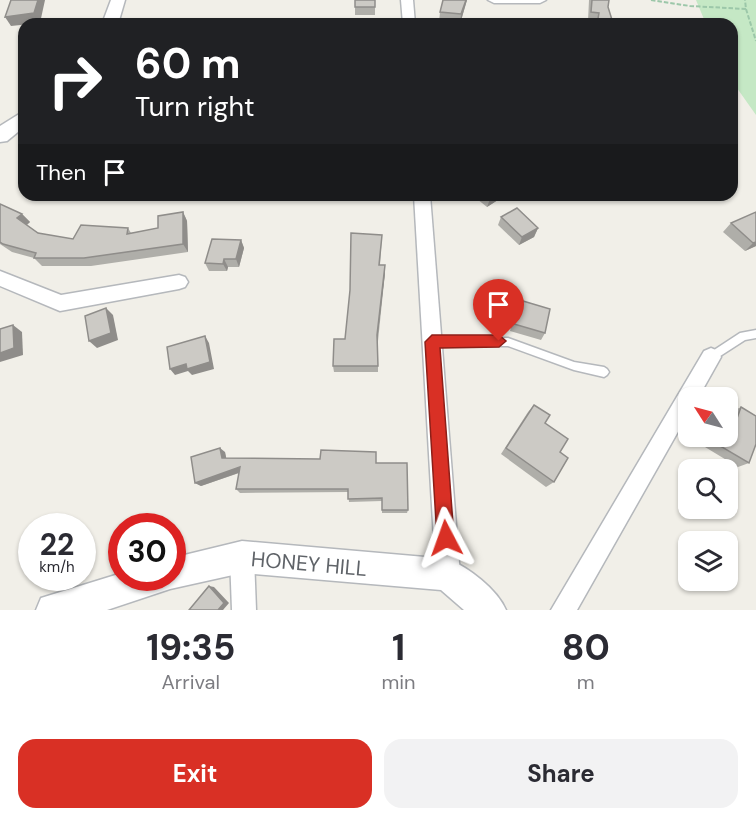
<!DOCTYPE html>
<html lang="en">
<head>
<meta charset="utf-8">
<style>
	body { margin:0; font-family:"DM Sans",sans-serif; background:#f2f2f3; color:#2b2b33; height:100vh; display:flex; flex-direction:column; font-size:22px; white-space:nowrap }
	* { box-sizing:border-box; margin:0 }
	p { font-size:20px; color:#7c7c81 }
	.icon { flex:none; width:33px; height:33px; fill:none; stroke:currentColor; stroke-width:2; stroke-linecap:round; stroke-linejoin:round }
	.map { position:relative; height:610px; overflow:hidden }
	.sheet { display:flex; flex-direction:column; background:#fff; flex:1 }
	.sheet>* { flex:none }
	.top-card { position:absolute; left:18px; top:18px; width:720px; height:183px; border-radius:18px; box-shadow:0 2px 4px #0004; background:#202124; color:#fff; overflow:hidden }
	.needle { width:39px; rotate:306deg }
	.controls { position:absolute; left:678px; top:387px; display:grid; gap:12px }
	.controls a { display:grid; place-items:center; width:60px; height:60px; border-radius:12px; background:#fff; box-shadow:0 2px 4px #0004; font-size:30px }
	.speed { position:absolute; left:18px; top:513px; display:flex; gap:12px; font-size:30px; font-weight:700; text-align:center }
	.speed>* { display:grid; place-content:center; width:78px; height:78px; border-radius:50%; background:#fff; box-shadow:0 2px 4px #0004; line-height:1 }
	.speed small { font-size:15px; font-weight:400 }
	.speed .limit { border:9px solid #d22; background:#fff; color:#111 }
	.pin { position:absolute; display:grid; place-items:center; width:51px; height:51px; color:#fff; margin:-62px -26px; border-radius:50% 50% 50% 0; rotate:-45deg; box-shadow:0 0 6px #0007 }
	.pin .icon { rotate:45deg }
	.me { position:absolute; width:66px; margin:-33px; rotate:356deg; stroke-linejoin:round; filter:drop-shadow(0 0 4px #0008) }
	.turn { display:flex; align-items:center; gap:21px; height:126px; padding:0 18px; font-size:27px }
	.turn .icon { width:78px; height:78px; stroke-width:2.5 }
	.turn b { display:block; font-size:42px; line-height:51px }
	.then { display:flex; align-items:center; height:57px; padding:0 18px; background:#0003; gap:12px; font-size:22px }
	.eta { display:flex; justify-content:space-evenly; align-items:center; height:102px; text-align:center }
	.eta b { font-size:36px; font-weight:700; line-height:42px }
	.primary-button { display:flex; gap:12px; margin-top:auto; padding:12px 18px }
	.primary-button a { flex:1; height:69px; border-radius:18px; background:#d93025; color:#fff; font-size:24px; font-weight:700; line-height:69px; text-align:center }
	.primary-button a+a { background:#f2f2f3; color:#2b2b33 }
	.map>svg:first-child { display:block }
	.green { fill:#c5e8c5 }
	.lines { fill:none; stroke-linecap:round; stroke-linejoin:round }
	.service-casing { stroke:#b5b8bc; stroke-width:3 }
	.minor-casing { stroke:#b5b8bc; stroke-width:3 }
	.tertiary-casing { stroke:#b5b8bc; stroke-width:3 }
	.path { stroke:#9cc7a9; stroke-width:2; stroke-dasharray:4.5 2; stroke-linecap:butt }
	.service { fill:#fff; fill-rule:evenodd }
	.minor { fill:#fff; fill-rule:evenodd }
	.tertiary { fill:#fff; fill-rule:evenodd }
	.wall { fill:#afaea9 }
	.shaded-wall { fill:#8f8d8a }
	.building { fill:#cccac5; stroke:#8f8d8a; stroke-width:1.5 }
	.route { fill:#d93025; stroke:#8d1f18; stroke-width:1.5 }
	.labels { text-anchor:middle; stroke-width:6; stroke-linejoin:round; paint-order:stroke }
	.near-street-label { font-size:21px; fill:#5f6368; stroke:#fff }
</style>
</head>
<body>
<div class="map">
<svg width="756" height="610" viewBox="0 0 756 610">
	<rect width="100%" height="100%" fill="#f1efe8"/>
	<path class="green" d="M696 0H756V115L732 81V24H706Z"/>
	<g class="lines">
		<g class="service-casing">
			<g id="service">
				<path d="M756 330V338L745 340 714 360 711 361 708 360 706 357 708 354 740 333Z"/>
				<path d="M432 338H508L574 362 604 367 607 369 609 372 607 375 604 377 574 370 508 346H432L429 345 427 342 429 339Z"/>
			</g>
		</g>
		<g class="minor-casing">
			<g id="minor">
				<path d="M401 0H413L415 24H403Z"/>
				<path d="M488 0H546L540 3H494Z"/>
				<path d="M414 195H430L460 575 456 583 448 587 440 583 436 575Z"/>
				<path d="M0 271 61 295 179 275 185 277 188 282 185 287 179 289 60 311 0 286Z"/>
				<path d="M711 348 718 351 721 357 698 398H688V414L577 610H551L704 351Z"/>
				<path d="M242 545 250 549 254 557 256 610H232L230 557 234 549Z"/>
			</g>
		</g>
		<g class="tertiary-casing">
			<g id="tertiary">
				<path d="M111 0H125L118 24H102Z"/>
				<path d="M24 111V127L7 141 0 142V126Z"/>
				<path d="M242 541 448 559C469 568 497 589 506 610H464L441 590 242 573 170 589 107 610H36L41 598 122 573V578H172V558Z"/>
			</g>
		</g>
		<g class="path">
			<path d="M651 0 690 6 746 9 745 0"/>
			<path d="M746 9 756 41"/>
		</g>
		<use href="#service" class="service"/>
		<use href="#minor" class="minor"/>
		<use href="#tertiary" class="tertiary"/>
	</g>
	<g class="wall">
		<path d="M355 0 375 7V15H355Z"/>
		<path d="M467 0 460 24 439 22 440 12Z"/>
		<path d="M589 0H609L608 7 613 23 618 24H596V22L588 21Z"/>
		<path d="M472 195H502L501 198 487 207Z"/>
		<path d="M0 204 22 214 30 222 27 225 38 233 73 239 128 228 131 233 158 228 183 212 187 221 188 252 91 266H42L34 258 12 252 0 244Z"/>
		<path d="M501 217 538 228 534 237 519 245 498 225Z"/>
		<path d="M731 223 756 246 745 251 723 232Z"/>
		<path d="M382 235 380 265 385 273 378 341V372H334L333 366 345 339Z"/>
		<path d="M241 240 244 248 239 267H228L227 271H209L205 263Z"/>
		<path d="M523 301 545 333 541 340 510 331 514 316 518 309 519 310Z"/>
		<path d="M534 405 560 452 554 482 546 487 501 454 528 412Z"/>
		<path d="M741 407 749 463 738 467 705 447 710 437 709 436H728L729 417 731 412Z"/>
		<path d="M225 452 226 458 376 463 408 510 407 513H382V501L349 502 348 492 240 493 236 489 239 473 201 486 195 483Z"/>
	</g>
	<g class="shaded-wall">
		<path d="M38 0H45L40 23 11 26 5 17Z"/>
		<path d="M466 0H467L460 24 461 14Z"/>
		<path d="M495 195H502L501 198 487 207 490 199Z"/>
		<path d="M183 212 187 221 188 252 183 244Z"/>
		<path d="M22 214 30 222 25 226 17 218Z"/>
		<path d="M538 228 534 237 519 245 522 237Z"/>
		<path d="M241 240 244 248 239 267 236 259Z"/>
		<path d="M756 242V246L745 251 753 243Z"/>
		<path d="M224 259 228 267 227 271 223 264Z"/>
		<path d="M385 265V273L377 342V335Z"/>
		<path d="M106 308 113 315 118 340 97 348 89 341Z"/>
		<path d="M13 325 22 332 23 355 0 362V353Z"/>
		<path d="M205 336 209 343 214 369 192 375 188 371 175 375 170 369Z"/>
		<path d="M220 448 225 452 227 462 222 458Z"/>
		<path d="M240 467 244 471 201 486 195 483Z"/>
		<path d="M209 586 214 587 229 603 223 610H218Z"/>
	</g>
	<g class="building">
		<path d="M11 0H38L34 13 5 17Z"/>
		<rect x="355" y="0" width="20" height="7"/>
		<path d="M443 0H466L461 14 440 12Z"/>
		<path d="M592 0H609L608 7 613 23 618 24H597L599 13 591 12Z"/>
		<path d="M485 195H495L490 199Z"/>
		<path d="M0 204 22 214 17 218 38 233 73 239 81 225 128 228 127 234 158 228V216L183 212V244L84 258H34L36 253 3 244 0 242Z"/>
		<path d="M517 208 538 228 522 237 501 217Z"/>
		<path d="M756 212V242L753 243 731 223Z"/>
		<path d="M351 233 382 235 379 265H385L377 335 378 366H333L334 339H345L350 290Z"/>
		<path d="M212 239 241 240 236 259H224L223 264 205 263Z"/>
		<path d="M523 301 550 309 545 333 514 324 518 309 521 310Z"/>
		<path d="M106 308 111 333 89 341 85 316Z"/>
		<path d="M13 325 14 348 0 353V329Z"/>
		<path d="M205 336 210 362 187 369 186 364 170 369 167 347Z"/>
		<path d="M534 405 550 415 545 423 568 439 560 452 568 458 554 482 506 448Z"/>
		<path d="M741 407 756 416V444L749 463 715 443 718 436H728V416L736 421Z"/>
		<path d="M220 448 222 458 320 459 321 450 376 452V463H407L408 510H382V498L348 499V489H236L240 467 195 483 191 457Z"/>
		<path d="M209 586 224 603 218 610H189Z"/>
	</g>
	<path class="route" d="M432 335H499L506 341 499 347 440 348 454 538 452 544 446 546 439 544 437 538 425 342Z"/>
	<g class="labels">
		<g class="near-street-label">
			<text transform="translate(309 564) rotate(5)" y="7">HONEY HILL</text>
		</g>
	</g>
</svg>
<div class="controls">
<a><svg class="needle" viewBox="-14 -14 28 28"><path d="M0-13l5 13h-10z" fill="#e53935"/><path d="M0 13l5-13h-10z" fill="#7c7c81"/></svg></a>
<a><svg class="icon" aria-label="search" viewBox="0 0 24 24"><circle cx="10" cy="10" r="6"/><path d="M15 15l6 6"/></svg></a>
<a><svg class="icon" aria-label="layers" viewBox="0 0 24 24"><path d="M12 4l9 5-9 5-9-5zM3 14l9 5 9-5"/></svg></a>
</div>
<div class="speed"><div>22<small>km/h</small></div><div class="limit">30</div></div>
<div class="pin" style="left:499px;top:341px;background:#d93025"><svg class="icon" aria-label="arrive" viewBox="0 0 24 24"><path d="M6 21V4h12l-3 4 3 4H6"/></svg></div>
<svg class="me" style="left:446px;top:538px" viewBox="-20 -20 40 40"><path d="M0-17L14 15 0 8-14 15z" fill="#d93025" stroke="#fff" stroke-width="4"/></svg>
<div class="top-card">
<div class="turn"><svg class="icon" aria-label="right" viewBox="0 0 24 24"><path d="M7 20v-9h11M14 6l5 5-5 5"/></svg><div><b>60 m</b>Turn right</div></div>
<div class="then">Then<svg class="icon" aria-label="arrive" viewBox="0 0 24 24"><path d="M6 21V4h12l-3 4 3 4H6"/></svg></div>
</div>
</div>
<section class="sheet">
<div class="eta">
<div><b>19:35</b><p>Arrival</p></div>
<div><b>1</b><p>min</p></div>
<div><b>80</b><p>m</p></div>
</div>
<div class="primary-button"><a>Exit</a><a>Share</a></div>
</section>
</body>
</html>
